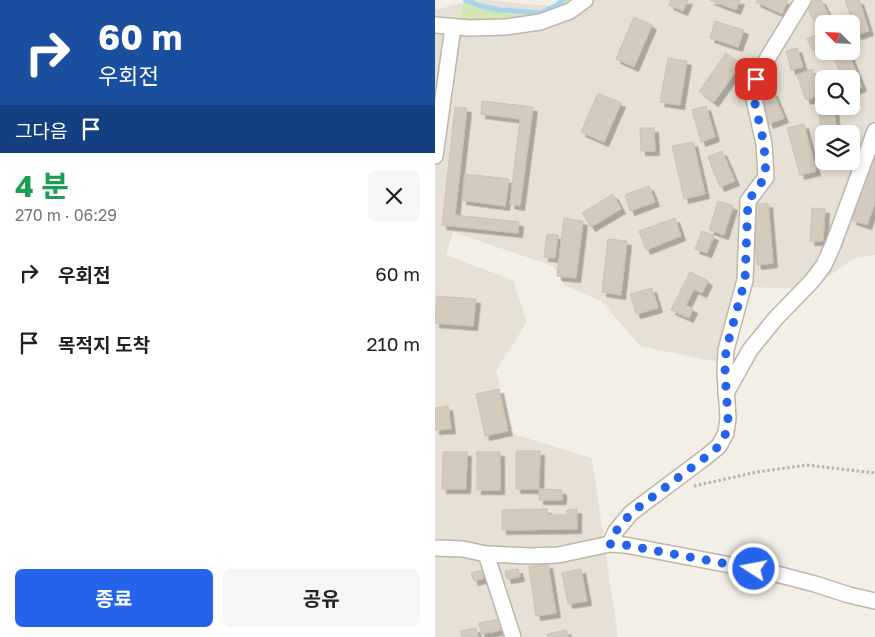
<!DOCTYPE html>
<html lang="ko">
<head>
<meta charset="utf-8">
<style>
	body { margin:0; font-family:"Golos Text","Noto Sans KR",sans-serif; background:#f6f6f6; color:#222; height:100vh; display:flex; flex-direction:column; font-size:19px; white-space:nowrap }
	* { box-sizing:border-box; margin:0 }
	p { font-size:16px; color:#767676 }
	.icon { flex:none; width:28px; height:28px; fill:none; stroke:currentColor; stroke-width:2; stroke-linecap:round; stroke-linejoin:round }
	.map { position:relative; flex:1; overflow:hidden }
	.drawer { display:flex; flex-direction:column; background:#fff; width:435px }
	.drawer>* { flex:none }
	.hud { background:#1a4fa0; color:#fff; overflow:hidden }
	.needle { width:32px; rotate:294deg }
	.buttons { position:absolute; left:380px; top:15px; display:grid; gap:10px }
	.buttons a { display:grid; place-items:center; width:45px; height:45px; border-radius:8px; background:#fff; box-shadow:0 2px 8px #0003; font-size:25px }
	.pin { position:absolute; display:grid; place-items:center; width:42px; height:42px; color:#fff; margin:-21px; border-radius:10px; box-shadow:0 2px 8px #0006 }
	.me { position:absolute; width:55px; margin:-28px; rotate:281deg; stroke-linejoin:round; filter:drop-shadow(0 0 4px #0008) }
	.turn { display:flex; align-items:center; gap:18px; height:105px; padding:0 15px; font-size:22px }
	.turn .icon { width:65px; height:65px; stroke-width:2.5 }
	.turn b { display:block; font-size:35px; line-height:42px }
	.then { display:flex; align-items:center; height:48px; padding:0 15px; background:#0003; gap:10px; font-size:19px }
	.round { display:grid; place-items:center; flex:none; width:52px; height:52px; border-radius:8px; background:#f6f6f6 }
	.head { display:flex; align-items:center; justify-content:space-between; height:85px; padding:0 15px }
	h1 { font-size:30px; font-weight:700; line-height:38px; color:#1e9e55 }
	.cta { display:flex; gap:10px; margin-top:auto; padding:10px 15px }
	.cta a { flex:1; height:58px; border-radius:8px; background:#2563eb; color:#fff; font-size:20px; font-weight:700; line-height:58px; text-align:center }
	.cta a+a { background:#f6f6f6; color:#222 }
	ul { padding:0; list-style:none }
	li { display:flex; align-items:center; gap:15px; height:70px; padding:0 15px }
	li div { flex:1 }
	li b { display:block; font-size:19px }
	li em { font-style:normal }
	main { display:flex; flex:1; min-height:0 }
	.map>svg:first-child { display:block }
	.residential { fill:#e7e0d5; fill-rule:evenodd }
	.green { fill:#d1e6b1 }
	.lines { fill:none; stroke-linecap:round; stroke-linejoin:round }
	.stream { stroke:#a5d5ee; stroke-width:5 }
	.building { fill:#d4cabd; stroke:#cfc1b0; filter:url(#shadow) }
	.street-casing { stroke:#beb6aa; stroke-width:18 }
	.path { stroke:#c0b19b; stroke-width:3; stroke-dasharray:2.5 2.5; stroke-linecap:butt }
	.street { stroke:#fff; stroke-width:15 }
	.route { stroke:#2563eb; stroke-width:9; stroke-dasharray:0 16.2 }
</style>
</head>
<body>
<main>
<section class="drawer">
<div class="hud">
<div class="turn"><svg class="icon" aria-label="right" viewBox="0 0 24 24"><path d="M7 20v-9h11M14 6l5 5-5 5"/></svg><div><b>60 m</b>우회전</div></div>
<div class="then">그다음<svg class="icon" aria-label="arrive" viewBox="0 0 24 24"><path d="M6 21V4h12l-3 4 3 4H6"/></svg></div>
</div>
<div class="head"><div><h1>4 분</h1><p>270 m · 06:29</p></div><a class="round"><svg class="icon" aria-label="close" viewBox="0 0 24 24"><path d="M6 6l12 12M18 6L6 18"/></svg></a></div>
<ul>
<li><svg class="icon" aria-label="right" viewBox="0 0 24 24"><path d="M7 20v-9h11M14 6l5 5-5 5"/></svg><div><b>우회전</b></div><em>60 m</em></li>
<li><svg class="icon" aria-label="arrive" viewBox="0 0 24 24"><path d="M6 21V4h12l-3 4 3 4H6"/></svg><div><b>목적지 도착</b></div><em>210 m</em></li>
</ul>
<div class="cta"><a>종료</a><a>공유</a></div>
</section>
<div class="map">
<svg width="440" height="637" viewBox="0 0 440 637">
	<defs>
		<filter id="shadow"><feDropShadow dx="4.5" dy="4.5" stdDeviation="0" flood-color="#0004"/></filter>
	</defs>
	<rect width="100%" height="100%" fill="#f3efe7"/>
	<path class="residential" d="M39 0H50L124 7 131 0H440V255L418 259 376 289 308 287 282 362 205 346 166 301 129 285 118 266 18 232 11 255 78 280 92 322 61 371 75 433 157 458 183 637H0V10ZM389 24H416V51H389ZM389 79H416V106H389ZM389 134H416V161H389Z"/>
	<path class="green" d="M132 0H143L114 16 24 25 29 2C49 8 88 21 109 14 118 12 125 6 132 0Z"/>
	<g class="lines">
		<path class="stream" d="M30 0 45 6 65 10 106 13 122 5 128 0"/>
	</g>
	<g class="building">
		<path d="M236 0H253L248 11 234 5Z"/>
		<path d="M275 0H305L301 10Z"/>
		<path d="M322 0H353L347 14 321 2Z"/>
		<path d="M381 0H386L398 24H389V44L377 50 372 39 385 33 371 5Z"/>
		<path d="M410 0H424L434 31 422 35Z"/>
		<path d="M199 17 217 25 199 67 181 59Z"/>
		<path d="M280 21 309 30 303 47 275 38Z"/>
		<path d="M362 48 368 67 356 70 351 51Z"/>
		<path d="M397 51H413L427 87 416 91V79H407Z"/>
		<path d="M291 53 306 64 279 102 264 91Z"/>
		<path d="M233 58 252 61 245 105 225 102Z"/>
		<path d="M377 69 385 95 371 100 362 75Z"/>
		<path d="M338 92 349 118 334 124 323 98Z"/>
		<path d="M163 93 186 103 169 142 146 132Z"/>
		<path d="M47 101 98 107 85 206 75 204 85 119 46 114Z"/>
		<path d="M271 106 280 137 266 142 257 110Z"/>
		<path d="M20 107 32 108 20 215 84 222 83 233 7 225Z"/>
		<path d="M399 110 402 134H389L388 154 384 112Z"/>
		<path d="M369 124 381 171 365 175 352 128Z"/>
		<path d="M205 128H219L220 151H206Z"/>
		<path d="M258 142 270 194 249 199 237 146Z"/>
		<path d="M287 151 300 181 285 187 273 157Z"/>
		<path d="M440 152V202L432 225 417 220Z"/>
		<path d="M30 174 74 179 70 206 27 200Z"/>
		<path d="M214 186 220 202 195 211 190 195Z"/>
		<path d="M178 194 186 209 156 227 147 213Z"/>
		<path d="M283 201 298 206 289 235 274 230Z"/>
		<path d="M333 203 338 263 322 265 316 205Z"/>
		<path d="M377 208 390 209 388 241H375Z"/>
		<path d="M129 218 148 221 141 278 122 276Z"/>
		<path d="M240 218 246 236 211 250 204 231Z"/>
		<path d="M267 231 279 236 272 253 260 249Z"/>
		<path d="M112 234 123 235 120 258 109 257Z"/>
		<path d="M173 239 192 241 186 295 167 292Z"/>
		<path d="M255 272 273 281 267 293 259 289 251 305 258 309 254 318 236 310Z"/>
		<path d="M217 288 223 308 201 314 195 294Z"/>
		<path d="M2 296 41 299 38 326 0 323Z"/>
		<path d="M64 389 73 431 50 436 41 394Z"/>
		<path d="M13 406 16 429 0 430V408Z"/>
		<path d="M81 451H105L104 489H81Z"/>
		<path d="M8 452H32L31 489H7Z"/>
		<rect x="42" y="452" width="23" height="38"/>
		<path d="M104 489 127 490V500H104Z"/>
		<path d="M112 509V515H132V510L142 509V529L67 530V510Z"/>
		<path d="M113 564 121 613 101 616 94 567Z"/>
		<path d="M83 569 85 577 72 579 70 571Z"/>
		<path d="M146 569 152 601 133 604 127 573Z"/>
		<path d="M47 570 49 578 39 581 36 573Z"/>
		<path d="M65 619 67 630 46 634 44 623Z"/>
		<path d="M41 628 43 637H27L25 631Z"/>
		<path d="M131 630 133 637H113L112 634Z"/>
	</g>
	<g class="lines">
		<g class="street-casing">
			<g id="street">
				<path d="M0 25 34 28 71 27 105 22 135 11 150 0"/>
				<path d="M0 156 18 27"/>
				<path d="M291 393 315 350 341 318 377 281 389 265 398 245 440 131"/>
				<path d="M175 544 181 531 196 513 272 456 284 446 291 433 293 418 290 372 291 350 310 280 313 201 331 177 329 144 319 99 321 79 332 59 368 0"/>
				<path d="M0 548 28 549 51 554 78 637"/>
				<path d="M51 554 95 556 123 555 175 544 190 545 338 573 380 584 414 595 440 601"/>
			</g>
		</g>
		<path class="path" d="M259 486 322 472 372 465 440 473"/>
		<use href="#street" class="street"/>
	</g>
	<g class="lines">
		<path class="route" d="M319 569 190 545 175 544 181 531 196 513 272 456 284 446 291 433 293 418 290 372 291 350 310 280 313 201 331 176 329 144 319 99 321 79"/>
	</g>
</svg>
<div class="buttons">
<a><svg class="needle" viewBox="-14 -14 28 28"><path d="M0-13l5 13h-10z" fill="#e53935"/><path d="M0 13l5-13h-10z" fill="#767676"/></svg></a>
<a><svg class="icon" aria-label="search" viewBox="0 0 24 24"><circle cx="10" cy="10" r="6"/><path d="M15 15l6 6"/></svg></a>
<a><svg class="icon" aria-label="layers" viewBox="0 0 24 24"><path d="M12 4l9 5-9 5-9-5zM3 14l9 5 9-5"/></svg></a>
</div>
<div class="pin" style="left:321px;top:79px;background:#d93025"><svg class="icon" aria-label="arrive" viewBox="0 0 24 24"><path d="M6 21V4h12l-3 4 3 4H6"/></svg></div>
<svg class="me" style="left:319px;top:569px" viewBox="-20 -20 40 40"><circle r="17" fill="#2563eb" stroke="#fff" stroke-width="3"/><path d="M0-11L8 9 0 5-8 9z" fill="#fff"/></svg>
</div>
</main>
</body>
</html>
